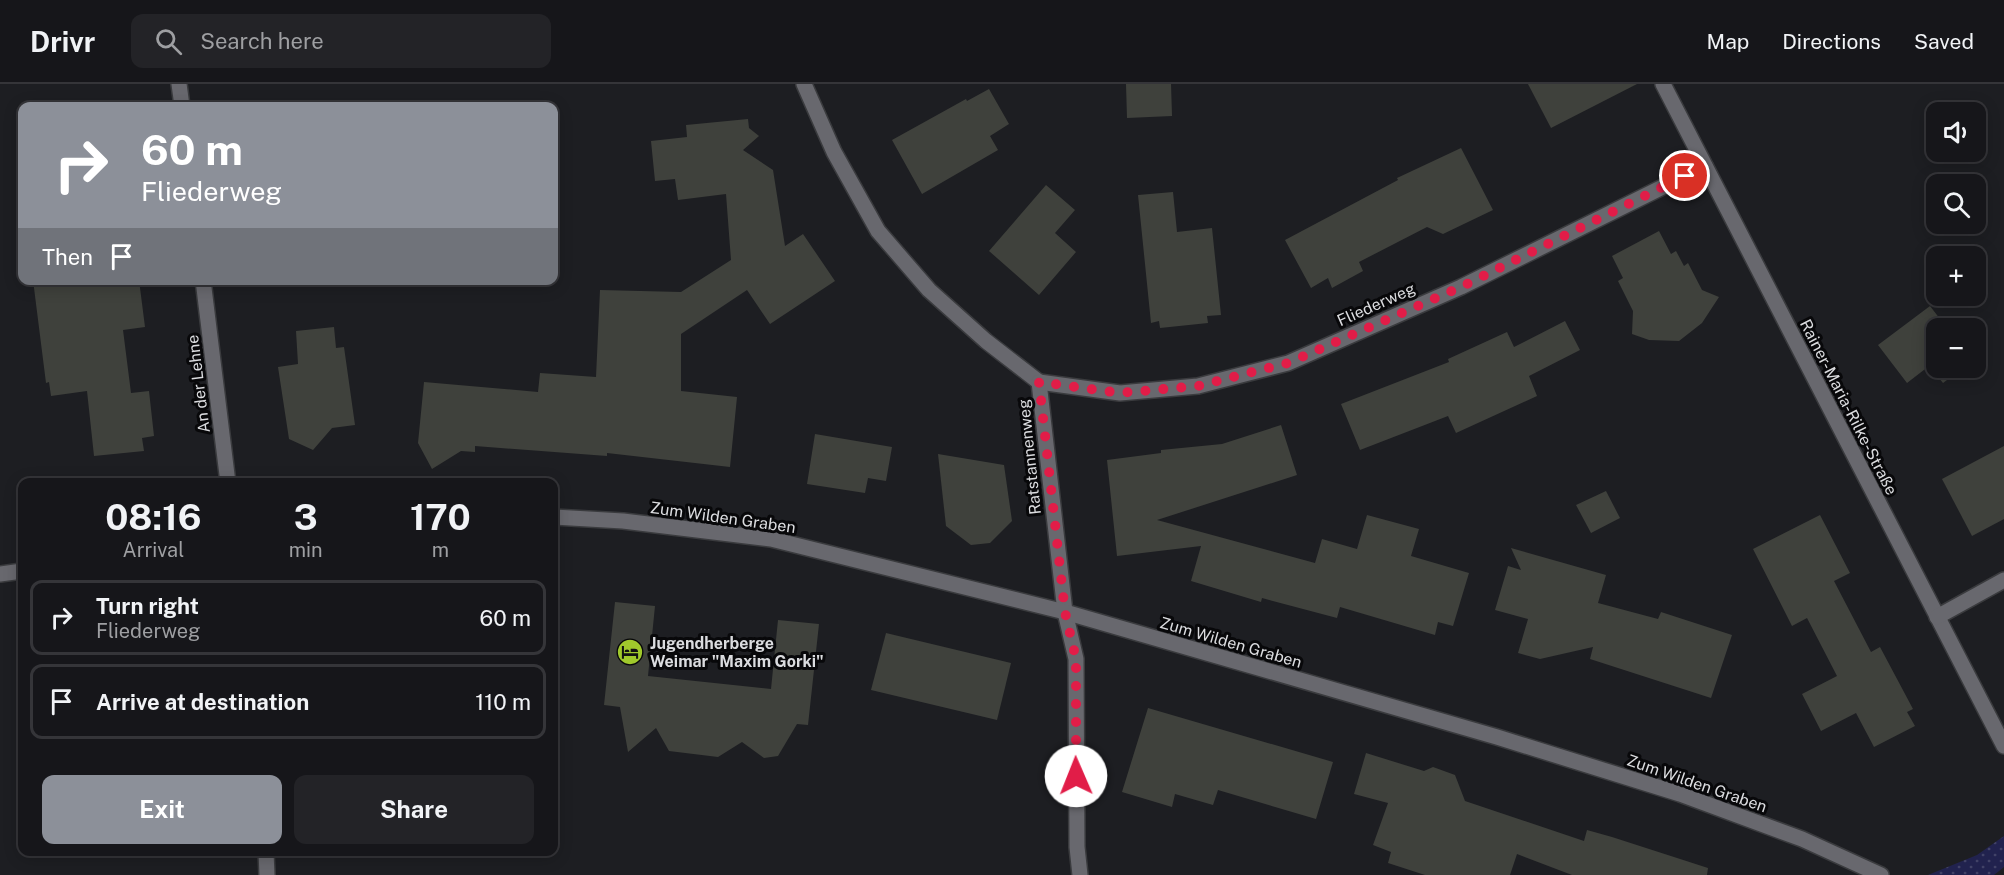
<!DOCTYPE html>
<html lang="en">
<head>
<meta charset="utf-8">
<style>
	body { margin:0; font-family:"Public Sans",sans-serif; background:#232327; color:#f1f3f6; height:100vh; display:flex; flex-direction:column; font-size:22px; white-space:nowrap }
	* { box-sizing:border-box; margin:0 }
	p { font-size:20px; color:#9e9fa2 }
	.icon { flex:none; width:33px; height:33px; fill:none; stroke:currentColor; stroke-width:2; stroke-linecap:round; stroke-linejoin:round }
	.map { position:relative; flex:1; overflow:hidden }
	.sheet { position:absolute; left:18px; top:394px; width:540px; height:378px; display:flex; flex-direction:column; background:#16161a; border-radius:12px; box-shadow:0 3px 15px #0003,0 0 0 2px #353539 }
	.sheet>* { flex:none }
	.hud { position:absolute; left:18px; top:18px; width:540px; height:183px; border-radius:12px; box-shadow:0 3px 15px #0003,0 0 0 2px #353539; background:#8c9099; color:#fff; overflow:hidden }
	.tools { position:absolute; left:1926px; top:18px; display:grid; gap:12px }
	.tools a { display:grid; place-items:center; width:60px; height:60px; border-radius:12px; background:#16161a; box-shadow:0 3px 15px #0003,0 0 0 2px #353539; font-size:30px }
	.pin { position:absolute; display:grid; place-items:center; width:51px; height:51px; color:#fff; margin:-26px; border:3px solid #fff; border-radius:50%; box-shadow:0 2px 6px #0007 }
	.me { position:absolute; width:66px; margin:-33px; rotate:359deg; stroke-linejoin:round; filter:drop-shadow(0 0 4px #0008) }
	.turn { display:flex; align-items:center; gap:21px; height:126px; padding:0 24px; font-size:27px }
	.turn .icon { width:78px; height:78px; stroke-width:2.5 }
	.turn b { display:block; font-size:42px; line-height:51px }
	.then { display:flex; align-items:center; height:57px; padding:0 24px; background:#0003; gap:12px; font-size:22px }
	.eta { display:flex; justify-content:space-evenly; align-items:center; height:102px; text-align:center }
	.eta b { font-size:36px; font-weight:700; line-height:42px }
	.cta { display:flex; gap:12px; margin-top:auto; padding:12px 24px }
	.cta a { flex:1; height:69px; border-radius:12px; background:#8c9099; color:#fff; font-size:24px; font-weight:700; line-height:69px; text-align:center }
	.cta a+a { background:#232327; color:#f1f3f6 }
	ul { padding:0; list-style:none }
	li { display:flex; align-items:center; gap:18px; height:75px; margin:0 12px 9px; padding:0 12px; border:3px solid #353539; border-radius:12px }
	li div { flex:1 }
	li b { display:block; font-size:22px }
	li em { font-style:normal }
	header { display:flex; align-items:center; gap:36px; box-sizing:border-box; height:84px; padding:0 30px; background:#16161a; border-bottom:2px solid #353539 }
	header strong { font-size:28px }
	nav { display:flex; gap:33px; margin-inline-start:auto; font-size:21px }
	.search { width:420px; height:54px; background:#232327; display:flex; align-items:center; gap:15px; box-sizing:border-box; padding:0 21px; border-radius:12px; color:#9e9fa2; font-size:22px }
	.map>svg:first-child { display:block }
	.grass { fill:url(#grass-dots) }
	.building { fill:#3f413c }
	.lines { fill:none; stroke-linecap:round; stroke-linejoin:round }
	.minor-casing { stroke:#3a3b3e; stroke-width:18 }
	.minor { stroke:#68686e; stroke-width:15 }
	.route { stroke:#e11d48; stroke-width:10; stroke-dasharray:0 18 }
	.labels { text-anchor:middle; stroke-width:6; stroke-linejoin:round; paint-order:stroke }
	.street-label { font-size:16px; fill:#dbdcdf; stroke:#08080a }
	.poi-label { font-size:16px; font-weight:bold; fill:#dbdcdf; stroke:#08080a; text-anchor:start }
</style>
</head>
<body>
<header>
<strong>Drivr</strong>
<div class="search"><svg class="icon" aria-label="search" viewBox="0 0 24 24"><circle cx="10" cy="10" r="6"/><path d="M15 15l6 6"/></svg>Search here</div>
<nav><a>Map</a><a>Directions</a><a>Saved</a></nav>
</header>
<div class="map">
<svg width="2004" height="791" viewBox="0 0 2004 791">
	<defs>
		<pattern id="grass-dots" width="8" height="8" patternUnits="userSpaceOnUse" patternTransform="scale(1.5)"><rect width="8" height="8" fill="#21224e"/><path d="M2 2h.1M6 6h.1" fill="none" stroke="#414267" stroke-width="1.8" stroke-linecap="round"/></pattern>
	</defs>
	<rect width="100%" height="100%" fill="#1d1e22"/>
	<path class="grass" d="M2004 752V783L1994 791H1928L1977 771Z"/>
	<g class="building">
		<path d="M1126 0H1171L1172 32 1127 34Z"/>
		<path d="M1528 0H1637L1551 44Z"/>
		<path d="M989 5 1009 40 990 52 998 66 922 110 892 56 966 15 967 17Z"/>
		<path d="M748 35 749 44 759 52 743 66 773 86 785 162 803 150 835 197 770 240 747 206 681 250V307L737 313 730 383 607 369V372L475 362V368L461 367 432 385 418 359 424 298 538 308 540 289 596 293 600 206 681 208 731 176 726 110 678 116 675 95 655 97 651 57 687 53 686 41Z"/>
		<path d="M1461 64 1493 126 1443 150 1427 143 1359 178 1363 187 1332 204 1328 194 1311 204 1285 156 1398 96 1397 94Z"/>
		<path d="M1046 101 1075 126 1055 149 1076 168 1039 211 989 167Z"/>
		<path d="M1173 108 1177 148 1212 144 1221 231 1207 232 1208 239 1160 244 1159 237 1151 239 1138 111Z"/>
		<path d="M1659 147 1671 170 1676 167 1684 182 1688 179 1702 206 1719 213 1702 239 1679 257 1649 256 1632 250 1633 227 1618 197 1623 194 1612 172Z"/>
		<path d="M33 196H139L145 243 123 246 131 309 149 307 154 352 142 354 144 367 94 372 87 307 51 312 49 298 46 299Z"/>
		<path d="M1930 222 1947 244H1936V284H1963L1943 299 1929 282 1907 299 1878 261Z"/>
		<path d="M1565 237 1580 266 1529 292 1537 312 1456 349 1448 332 1360 366 1341 320 1449 278 1448 275 1507 248 1514 263Z"/>
		<path d="M334 243 336 264 344 263 355 341 332 344 313 366 289 355 278 283 298 280 296 247Z"/>
		<path d="M1281 341 1297 391 1157 436 1315 479 1322 455 1357 465 1367 431 1419 445 1411 472 1469 489 1453 542 1438 538 1435 551 1340 523 1337 534 1262 514 1261 518 1191 497 1201 462 1117 472 1107 376 1161 369V366L1222 360Z"/>
		<path d="M815 350 892 363 886 397 868 394 865 409 807 400Z"/>
		<path d="M2004 362V435L1972 452 1942 395Z"/>
		<path d="M938 370 1004 381 1012 437 990 459 971 461 946 442Z"/>
		<path d="M1606 407 1620 434 1591 449 1576 421Z"/>
		<path d="M1820 431 1850 489 1834 497 1871 568 1880 563 1913 625 1907 628 1915 642 1874 663 1856 629 1821 647 1802 610 1837 592 1807 534 1792 542 1753 465Z"/>
		<path d="M1511 464 1606 491 1598 519 1658 535 1661 528 1732 551 1711 614 1590 575 1593 563 1540 575 1518 569 1528 535 1495 526 1508 482 1521 486Z"/>
		<path d="M615 518 655 522 648 592 771 605 778 536 819 540 808 641 797 640 778 672 764 674 742 658 718 673 669 667 656 644 628 668 620 623 604 621Z"/>
		<path d="M886 549 1011 579 997 636 871 606Z"/>
		<path d="M1148 624 1333 678 1316 735 1218 706 1213 721 1175 710 1172 723 1122 708Z"/>
		<path d="M1366 669 1424 687 1433 683 1455 691 1465 717 1584 757 1587 746 1612 753 1708 784 1707 791H1572L1517 770 1510 791H1425L1388 779 1391 768 1373 761 1388 719 1354 710Z"/>
	</g>
	<g class="lines">
		<g class="minor-casing">
			<g id="minor">
				<path d="M179 0 182 22"/>
				<path d="M804 0 834 68 878 147 929 206 986 257 1039 298 1065 528 1076 575 1077 763 1080 791"/>
				<path d="M1663 0 2004 662"/>
				<path d="M203 196 228 399"/>
				<path d="M1039 298 1120 309 1198 302 1288 279 1461 203 1705 82"/>
				<path d="M554 433 623 437 771 455 1065 528 1497 653 1680 710 1802 755 1881 791"/>
				<path d="M0 490 22 487"/>
				<path d="M1937 533 2004 496"/>
				<path d="M266 768 267 791"/>
			</g>
		</g>
		<use href="#minor" class="minor"/>
	</g>
	<g class="lines">
		<path class="route" d="M1076 692V575L1065 528 1039 298 1120 309 1198 302 1288 279 1461 203 1685 92"/>
	</g>
	<defs>
		<g id="hotel-disc" transform="scale(1.35)"><circle r="9.5" fill="#a0c92c" stroke="#08080a"/><path d="M-6-4.5h1.5V1H6V5H4.5V3h-9V5H-6ZM-4 0a1.8 1.8 0 1 1 3.6 0ZM.5 0V-2.5h3Q6-2.5 6 0Z" fill="#111"/></g>
	</defs>
	<g fill-rule="evenodd">
		<use href="#hotel-disc" x="630" y="568"/>
	</g>
	<g class="labels">
		<g class="street-label">
			<text transform="translate(1376 220) rotate(-24)" y="6">Fliederweg</text>
			<text transform="translate(198 300) rotate(-97)" y="6">An der Lehne</text>
			<text transform="translate(1849 323) rotate(63)" y="6">Rainer-Maria-Rilke-Straße</text>
			<text transform="translate(1029 373) rotate(-96)" y="6">Ratstannenweg</text>
			<text transform="translate(723 433) rotate(8)" y="6">Zum Wilden Graben</text>
			<text transform="translate(1231 558) rotate(16)" y="6">Zum Wilden Graben</text>
			<text transform="translate(1697 699) rotate(19)" y="6">Zum Wilden Graben</text>
		</g>
		<g class="poi-label">
			<text x="650" y="565">Jugendherberge<tspan x="650" dy="18">Weimar "Maxim Gorki"</tspan></text>
		</g>
	</g>
</svg>
<div class="tools">
<a><svg class="icon" aria-label="sound" viewBox="0 0 24 24"><path d="M4 9h4l5-4v14l-5-4H4zM17 9q2 3 0 6"/></svg></a>
<a><svg class="icon" aria-label="search" viewBox="0 0 24 24"><circle cx="10" cy="10" r="6"/><path d="M15 15l6 6"/></svg></a>
<a>+</a>
<a>−</a>
</div>
<div class="pin" style="left:1685px;top:92px;background:#d93025"><svg class="icon" aria-label="arrive" viewBox="0 0 24 24"><path d="M6 21V4h12l-3 4 3 4H6"/></svg></div>
<svg class="me" style="left:1076px;top:692px" viewBox="-20 -20 40 40"><circle r="19" fill="#fff"/><path d="M0-13L10 11 0 6-10 11z" fill="#e11d48"/></svg>
<div class="hud">
<div class="turn"><svg class="icon" aria-label="right" viewBox="0 0 24 24"><path d="M7 20v-9h11M14 6l5 5-5 5"/></svg><div><b>60 m</b>Fliederweg</div></div>
<div class="then">Then<svg class="icon" aria-label="arrive" viewBox="0 0 24 24"><path d="M6 21V4h12l-3 4 3 4H6"/></svg></div>
</div>
<section class="sheet">
<div class="eta">
<div><b>08:16</b><p>Arrival</p></div>
<div><b>3</b><p>min</p></div>
<div><b>170</b><p>m</p></div>
</div>
<ul>
<li><svg class="icon" aria-label="right" viewBox="0 0 24 24"><path d="M7 20v-9h11M14 6l5 5-5 5"/></svg><div><b>Turn right</b><p>Fliederweg</p></div><em>60 m</em></li>
<li><svg class="icon" aria-label="arrive" viewBox="0 0 24 24"><path d="M6 21V4h12l-3 4 3 4H6"/></svg><div><b>Arrive at destination</b></div><em>110 m</em></li>
</ul>
<div class="cta"><a>Exit</a><a>Share</a></div>
</section>
</div>
</body>
</html>
